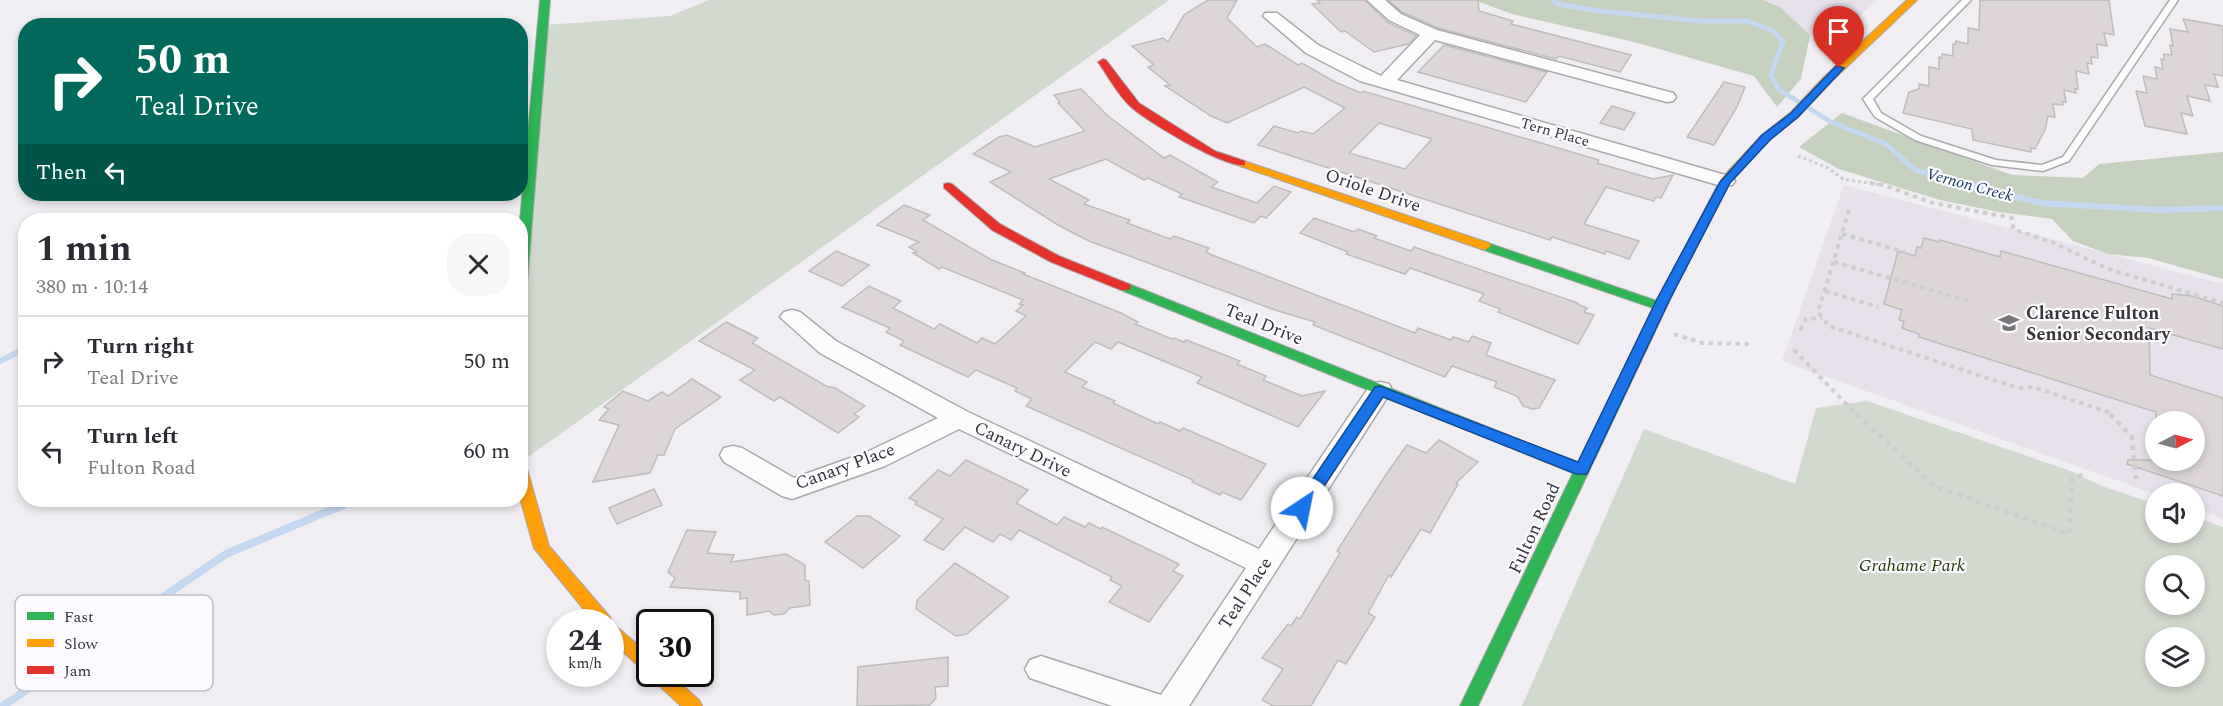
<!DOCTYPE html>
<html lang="en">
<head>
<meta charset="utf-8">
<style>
	body { margin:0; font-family:Spectral,serif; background:#f7f7f7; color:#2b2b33; height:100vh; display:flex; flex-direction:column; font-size:22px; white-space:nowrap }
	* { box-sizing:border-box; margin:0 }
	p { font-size:20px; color:#7c7c81 }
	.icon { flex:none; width:33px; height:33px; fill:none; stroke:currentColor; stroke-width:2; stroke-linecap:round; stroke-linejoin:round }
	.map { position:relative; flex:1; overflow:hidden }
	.drawer { position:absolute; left:18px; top:213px; width:510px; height:294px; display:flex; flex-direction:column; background:#fff; border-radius:24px; box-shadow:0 3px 9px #0003 }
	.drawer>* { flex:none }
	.top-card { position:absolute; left:18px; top:18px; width:510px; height:183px; border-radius:24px; box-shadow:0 3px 9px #0003; background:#00695c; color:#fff; overflow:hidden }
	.needle { width:39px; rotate:84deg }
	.controls { position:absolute; left:2145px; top:411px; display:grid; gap:12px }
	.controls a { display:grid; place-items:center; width:60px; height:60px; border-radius:50%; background:#fff; box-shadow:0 3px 9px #0003; font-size:30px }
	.speed { position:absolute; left:546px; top:609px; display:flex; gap:12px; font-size:30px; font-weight:700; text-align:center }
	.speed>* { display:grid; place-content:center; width:78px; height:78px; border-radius:50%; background:#fff; box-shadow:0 3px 9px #0003; line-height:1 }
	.speed small { font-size:15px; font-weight:400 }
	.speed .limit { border:3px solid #111; border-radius:9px; background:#fff; color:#111 }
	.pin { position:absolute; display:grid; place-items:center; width:51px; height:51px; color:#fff; margin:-62px -26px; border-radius:50% 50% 50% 0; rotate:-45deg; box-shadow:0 0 6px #0007 }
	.pin .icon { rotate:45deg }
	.me { position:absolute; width:66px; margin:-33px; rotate:34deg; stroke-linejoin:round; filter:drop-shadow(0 0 4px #0008) }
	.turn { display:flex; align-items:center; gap:21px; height:126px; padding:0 18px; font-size:27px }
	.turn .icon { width:78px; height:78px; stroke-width:2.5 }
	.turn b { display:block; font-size:42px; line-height:51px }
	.then { display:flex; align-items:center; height:57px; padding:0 18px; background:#0003; gap:12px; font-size:22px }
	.round { display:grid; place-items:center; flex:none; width:63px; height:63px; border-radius:24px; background:#f7f7f7 }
	.head { display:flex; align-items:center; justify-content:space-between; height:102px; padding:0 18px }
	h1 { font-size:36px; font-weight:700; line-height:45px }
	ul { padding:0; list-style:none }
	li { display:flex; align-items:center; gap:18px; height:90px; padding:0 18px; border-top:2px solid #e1e1e2 }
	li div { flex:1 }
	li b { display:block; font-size:22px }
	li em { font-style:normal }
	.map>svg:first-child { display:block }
	.built { fill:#e6e1ea; fill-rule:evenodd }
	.green { fill:#d2d9ce; fill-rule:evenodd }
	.forest { fill:#c6d0be }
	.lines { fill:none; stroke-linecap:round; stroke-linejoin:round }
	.stream-far2 { stroke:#c5d8f1; stroke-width:5 }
	.stream-far1 { stroke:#c5d8f1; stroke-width:6 }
	.stream { stroke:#c5d8f1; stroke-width:8 }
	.building { fill:#ded6d6; stroke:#bebcbe; stroke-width:1.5; fill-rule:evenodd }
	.lane-casing { stroke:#aaa8aa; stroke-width:3 }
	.street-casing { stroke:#aaa8aa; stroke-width:3 }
	.fast-casing { stroke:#aaa8aa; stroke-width:2 }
	.slow-casing { stroke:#aaa8aa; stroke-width:2 }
	.jam-casing { stroke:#aaa8aa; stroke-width:2 }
	.path-far2 { stroke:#cececf; stroke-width:3; stroke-dasharray:3 3; stroke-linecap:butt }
	.path-far1 { stroke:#cececf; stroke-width:4; stroke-dasharray:4.5 4.5; stroke-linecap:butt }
	.path { stroke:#cececf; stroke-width:4.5; stroke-dasharray:5 5; stroke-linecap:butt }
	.lane { fill:#fdfcfd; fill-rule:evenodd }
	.street { fill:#fdfcfd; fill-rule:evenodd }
	.fast { fill:#30b455; fill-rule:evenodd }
	.slow { fill:#ff9f0a; fill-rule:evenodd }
	.jam { fill:#e5322d; fill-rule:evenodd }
	.route { fill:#1a73e8; stroke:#114b97; stroke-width:1.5 }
	.labels { text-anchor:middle; stroke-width:4.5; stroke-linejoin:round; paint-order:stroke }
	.far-street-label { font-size:15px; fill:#353436; stroke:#fdfbff }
	.far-water-label { font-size:16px; font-style:italic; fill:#09335b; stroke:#fdfbff }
	.street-label { font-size:18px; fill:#353436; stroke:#fdfbff }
	.poi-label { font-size:18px; font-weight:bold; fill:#353436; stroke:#fdfbff; text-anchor:start }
	.park-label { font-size:18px; font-style:italic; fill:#1f3801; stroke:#fdfbff }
	.key { fill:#fdfbff; stroke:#c1bfc3; stroke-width:1.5 }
	.key-label { font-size:16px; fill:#353436 }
</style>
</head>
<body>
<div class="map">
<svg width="2223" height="706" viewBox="0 0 2223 706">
	<rect width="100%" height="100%" fill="#f0eef2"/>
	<g class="built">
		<path d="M1763 0H1878L1833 38 1810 35 1780 7Z"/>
		<path d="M1844 185 2223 284V519L2195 508 2194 494H2155L1782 361ZM2156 422H2194V460H2156Z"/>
	</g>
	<g class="green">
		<path d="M709 0H1169L521 462V324L545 25 670 16Z"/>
		<path d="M1867 401 2068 470 2102 486 2155 504 2156 532H2194L2195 517 2223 527V706H1522L1644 429 1795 484 1816 408ZM2156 566H2194V604H2156ZM2156 638H2194V676H2156Z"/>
	</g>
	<g class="forest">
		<path d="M1474 0H1763L1780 7 1810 35 1801 79 1777 107 1754 76 1638 43 1512 14Z"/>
		<path d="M1842 113 2012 175 2083 178 2099 164 2223 152V279L2148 258 2108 254 2073 241 2052 219 1999 212 1940 200 1839 169 1799 147Z"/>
	</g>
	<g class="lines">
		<path class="stream-far2" d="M1553 0 1558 4 1600 11 1700 21H1747L1773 31 1783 41 1771 75 1778 89 1831 122 1886 144 1915 170 1970 185"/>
		<g class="stream-far1">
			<path d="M1965 183 2040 203 2160 210 2223 208"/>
			<path d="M0 361 26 348"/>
		</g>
		<path class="stream" d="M3 706 226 554 343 505"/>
	</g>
	<g class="building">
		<path d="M1208 0H1237L1227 18 1257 47 1265 44 1298 65 1302 63 1335 82 1361 93 1363 91 1599 160 1597 163 1653 179 1673 175 1661 198 1655 197 1654 201 1606 187 1584 224 1639 241 1629 259 1606 251 1605 254 1552 237 1550 240 1258 145 1274 126 1298 133 1301 131 1313 134 1345 108 1304 87 1227 123 1211 116 1165 86 1170 85 1148 67 1154 65 1132 46 1163 38 1168 42 1184 15ZM1379 123 1432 139 1405 169 1349 153Z"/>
		<path d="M1317 0H1365L1387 22 1416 36 1408 44 1374 52 1345 31 1341 32 1312 4 1320 3Z"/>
		<path d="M1388 0H1478L1479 11 1513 21 1511 24 1631 55 1620 72 1559 56 1556 59 1438 28 1402 12Z"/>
		<path d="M1980 0H2109L2114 35 2104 33 2107 46 2097 44 2098 58 2091 57 2092 64 2087 63 2089 74 2076 71 2078 89H2075L2076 93 2064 90 2066 102H2062L2063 105 2053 104 2055 117 2048 116 2045 130 2035 149 2031 148V152L1973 140 1972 129 1903 113 1909 92 1919 89V84L1929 86V67L1939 69V57L1942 58V54L1953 56V44H1956V41L1968 44V28L1979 30Z"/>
		<path d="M2183 19 2223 26V76L2214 74 2218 87 2205 85 2210 101 2187 96 2193 116 2181 113 2187 134 2145 126 2136 91 2147 93 2143 76 2157 79 2155 67 2163 69 2161 59 2164 60V54L2172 55 2170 45 2173 46 2170 29 2188 32Z"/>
		<path d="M1444 45 1547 72 1526 102 1418 72Z"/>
		<path d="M1724 82 1745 87 1737 107 1714 145 1687 137Z"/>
		<path d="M1081 89 1108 116 1164 158 1170 155 1218 182 1211 187 1257 203 1274 186 1291 192 1266 218 1261 216 1254 223 1179 197 1182 194 1148 178 1144 180 1106 159 1049 179 1089 200 1084 204 1130 220 1127 223 1170 239 1174 236 1209 248 1206 252 1212 255 1415 333 1418 328 1451 340 1453 337 1469 342 1472 336 1491 343 1486 355 1555 380 1539 408 1532 409 1523 406 1517 396 1494 387 1497 382 1452 366 1445 377 1313 325 1315 322 1275 310 1089 241 1058 225 990 182 1011 172 973 154 999 137 1007 135 1035 147 1085 131 1058 103 1060 102 1054 95Z"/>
		<path d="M1612 106 1635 113 1624 130 1600 123Z"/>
		<path d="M904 205 930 215 923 220 990 259 1025 273 1023 274 1121 313 1138 322 1135 324 1172 339 1174 338 1184 342 1186 340 1240 361 1237 364 1266 376 1263 380 1302 396 1325 391 1298 427 1197 383 1202 377 1118 342 1111 349 1095 342 1065 372 1087 382 1082 387 1115 401 1113 403 1158 424 1160 422 1180 431 1183 428 1266 464 1241 500 1222 492 1220 495 1192 482 1193 480 1026 406 1032 399 1015 391 1017 388 976 370 968 377 900 345 904 341 886 332 890 328 842 307 869 286 901 301 893 308 934 329 940 324 977 343 982 338 995 344 1026 316 1016 311 1023 305 1019 304 1023 300 942 267 939 269 913 253 917 252 909 247 919 242 877 225Z"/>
		<path d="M1314 218 1354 232 1358 229 1377 236 1374 238 1411 251 1414 247 1578 303 1577 304 1587 308 1584 312 1594 315 1578 344 1498 312 1500 309 1479 301 1484 294 1410 268 1405 274 1346 254 1348 252 1300 233Z"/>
		<path d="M1924 238 1939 242 1940 240 2000 257 2001 251 2172 299V294L2192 296 2223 306V349L2149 328 2150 375 2223 398V496L2127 464 2128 460H2194V422H2156V412L1919 337V334L1902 328 1904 321 1899 320 1902 310 1884 304 1898 251 1915 256 1917 247 1921 248Z"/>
		<path d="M836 251 869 265 842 286 809 271Z"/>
		<path d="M726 322 758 338 752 343 826 386 835 388 865 406 854 414 859 417 838 433 780 397 774 401 740 380 755 370 699 341Z"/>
		<path d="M692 379 721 397 675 429 664 455H658L650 473 593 482 619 425 599 420 609 409 604 407 623 391 648 401 662 392 668 396Z"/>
		<path d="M1439 440 1478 462 1456 483 1458 484 1430 533 1421 529 1391 577 1389 575 1368 613 1375 617 1346 664 1338 660 1311 706H1273L1262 700 1283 669 1262 658 1288 624 1291 626 1297 617 1300 619 1340 553 1337 551 1385 476 1407 445 1426 453Z"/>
		<path d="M966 460 1028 490 1016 503 1057 525 1064 517 1085 527 1089 523 1101 529 1102 527 1179 564 1173 571 1183 576 1149 622 1109 602 1122 586 1110 580 1112 577 1019 530 1011 540 1000 534 993 542 965 527 943 550 924 540 943 519 915 504 917 502 909 498 938 470 950 476Z"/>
		<path d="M654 489 662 505 617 524 609 508Z"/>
		<path d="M857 516H869L900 536 863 568 825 542Z"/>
		<path d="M687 530 716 532 707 553 734 555 731 562 786 554 805 565V580L809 581 810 605 790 608 784 614 774 615 769 611 747 615V598L740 599V592L670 587 675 578 668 572Z"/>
		<path d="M955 563 1009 597 967 634 956 636 916 609 917 600Z"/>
		<path d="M948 657V686L935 687 936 698 930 705 857 706 858 667Z"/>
	</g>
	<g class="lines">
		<g class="lane-casing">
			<path id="lane" d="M1962 0H1971L1873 99 1881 113 1921 136 1996 160 2042 165 2063 157 2170 0H2178L2069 161 2043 171 1992 165 1915 140 1875 117 1863 99Z"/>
		</g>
		<g class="street-casing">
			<g id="street">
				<path d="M1367 0H1385L1401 14 1437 30 1673 93 1676 97 1673 101 1667 102 1435 40 1397 80 1732 177 1735 181 1732 185H1718L1360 81 1306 53 1263 16 1265 13H1277L1318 45 1381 76 1420 35 1389 20Z"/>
				<path d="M792 310 800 312 836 341 968 412 1259 549 1371 384 1380 382 1389 384 1392 390 1189 706H1112L1030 678 1025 669 1030 660 1041 656 1161 695 1246 568 959 429 885 466 792 499 782 496 724 462 720 455 724 448 733 446 742 448 794 478 867 452 938 418 820 353 780 317 784 312Z"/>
			</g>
		</g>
		<g class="fast-casing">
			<g id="fast">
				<path d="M540 0H550L526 296 520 300V220Z"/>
				<path d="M1485 242 1657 301 1664 288H1672L1674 291 1478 706H1460L1573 473 1121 290 1119 287 1121 284H1129L1578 463 1653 308 1481 249 1479 246Z"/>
			</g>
		</g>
		<g class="slow-casing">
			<g id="slow">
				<path d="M1907 0H1917L1833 80 1798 117 1770 139 1730 182 1674 291 1672 294H1664L1662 291 1721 179 1762 135 1790 113 1825 76Z"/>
				<path d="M1241 160 1489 243 1491 246 1485 250 1481 249 1237 165V161Z"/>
				<path d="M520 464 525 465 527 469 549 546 610 617 612 623 650 655V673L644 671 610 640V622H594L534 548 520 498Z"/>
				<path d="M649 674H670L699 700 702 706H681L652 679Z"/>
			</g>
		</g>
		<g class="jam-casing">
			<g id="jam">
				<path d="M1103 59 1106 60 1139 103 1215 151 1245 161V165C1226 169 1146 121 1131 107 1118 95 1108 76 1098 62Z"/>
				<path d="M948 183 952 184 1000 224 1059 256 1129 284 1131 287 1129 290H1121L1051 262 992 230 944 188V184Z"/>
			</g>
		</g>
		<path class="path-far2" d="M1798 156 1828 168 1843 179 1880 185"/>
		<g class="path-far1">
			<path d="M1870 183 1883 185 1933 203 2012 218 2013 229 2052 242 2108 269 2223 303"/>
			<path d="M1849 210 1818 312 1829 326 2018 388 2033 387 2108 412 2112 416"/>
			<path d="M1842 234 1905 252"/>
			<path d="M1834 262 1972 302"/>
			<path d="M1825 291 1878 307"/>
			<path d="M1800 330 1806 319 1822 318"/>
			<path d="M1674 334 1702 343 1749 344"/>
			<path d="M1794 350 1858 416"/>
		</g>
		<g class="path">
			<path d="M1857 414 1934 486 2069 534 2072 479 2087 473"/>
			<path d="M2110 414 2132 437 2136 479"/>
		</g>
		<use href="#lane" class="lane"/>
		<use href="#street" class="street"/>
		<use href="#fast" class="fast"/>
		<use href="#slow" class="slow"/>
		<use href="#jam" class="jam"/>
	</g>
	<path class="route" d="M1836 66 1844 68 1798 117 1770 140 1730 183 1670 299 1587 474H1576L1383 397 1307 512H1296L1294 508 1296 504 1375 387 1380 386 1578 462 1657 299 1720 182 1762 135 1791 113Z"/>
	<defs>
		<g id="school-bare" transform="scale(1.62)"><path d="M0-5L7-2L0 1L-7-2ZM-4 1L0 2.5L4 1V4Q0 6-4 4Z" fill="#767578" stroke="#fdfbff" stroke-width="2.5" paint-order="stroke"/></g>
	</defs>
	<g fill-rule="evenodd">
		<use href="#school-bare" x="2009" y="323"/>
	</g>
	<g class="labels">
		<g class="far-street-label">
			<text transform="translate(1555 132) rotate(16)" y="5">Tern Place</text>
		</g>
		<g class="far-water-label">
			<text transform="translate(1970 184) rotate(15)" y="6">Vernon Creek</text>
		</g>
		<g class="street-label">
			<text transform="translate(1373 190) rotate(19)" y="6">Oriole Drive</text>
			<text transform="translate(1264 324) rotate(22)" y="6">Teal Drive</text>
			<text transform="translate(1023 449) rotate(26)" y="6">Canary Drive</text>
			<text transform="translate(845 466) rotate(-20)" y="6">Canary Place</text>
			<text transform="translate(1534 528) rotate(-65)" y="6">Fulton Road</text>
			<text transform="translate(1245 593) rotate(-57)" y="6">Teal Place</text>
		</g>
		<g class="poi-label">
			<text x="2026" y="319">Clarence Fulton<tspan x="2026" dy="21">Senior Secondary</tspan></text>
		</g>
		<g class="park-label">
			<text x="1912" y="571">Grahame Park</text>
		</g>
	</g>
	<rect x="15" y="595" width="198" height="96" rx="9" class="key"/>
	<rect x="27" y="612" width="27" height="8" fill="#30b455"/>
	<rect x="27" y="639" width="27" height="8" fill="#ff9f0a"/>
	<rect x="27" y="666" width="27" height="8" fill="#e5322d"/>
	<g class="key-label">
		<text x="64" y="622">Fast</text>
		<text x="64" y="649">Slow</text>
		<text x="64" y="676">Jam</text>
	</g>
</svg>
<div class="controls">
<a><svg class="needle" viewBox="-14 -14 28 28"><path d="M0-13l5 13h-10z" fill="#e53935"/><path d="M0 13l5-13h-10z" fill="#7c7c81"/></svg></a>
<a><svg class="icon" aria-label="sound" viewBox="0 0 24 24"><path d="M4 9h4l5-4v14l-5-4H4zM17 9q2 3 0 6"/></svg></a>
<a><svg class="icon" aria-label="search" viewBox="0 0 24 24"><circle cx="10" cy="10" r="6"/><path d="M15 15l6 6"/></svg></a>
<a><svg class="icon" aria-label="layers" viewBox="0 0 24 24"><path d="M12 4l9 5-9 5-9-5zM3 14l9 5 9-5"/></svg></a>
</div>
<div class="speed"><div>24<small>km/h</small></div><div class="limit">30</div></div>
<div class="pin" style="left:1839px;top:68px;background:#d93025"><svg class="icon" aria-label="arrive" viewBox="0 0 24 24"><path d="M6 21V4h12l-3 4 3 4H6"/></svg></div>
<svg class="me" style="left:1302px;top:508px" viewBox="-20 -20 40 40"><circle r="19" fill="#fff"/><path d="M0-13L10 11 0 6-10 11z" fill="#1a73e8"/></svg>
<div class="top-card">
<div class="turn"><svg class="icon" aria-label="right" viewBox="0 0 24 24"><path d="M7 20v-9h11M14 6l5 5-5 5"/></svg><div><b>50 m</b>Teal Drive</div></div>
<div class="then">Then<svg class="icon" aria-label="left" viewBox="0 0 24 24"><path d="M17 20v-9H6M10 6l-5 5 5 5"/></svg></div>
</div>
<section class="drawer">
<div class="head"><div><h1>1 min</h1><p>380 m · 10:14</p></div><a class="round"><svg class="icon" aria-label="close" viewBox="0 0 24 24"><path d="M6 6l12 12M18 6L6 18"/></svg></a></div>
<ul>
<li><svg class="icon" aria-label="right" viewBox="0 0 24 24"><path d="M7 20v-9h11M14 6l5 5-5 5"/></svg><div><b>Turn right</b><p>Teal Drive</p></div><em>50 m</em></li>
<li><svg class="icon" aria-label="left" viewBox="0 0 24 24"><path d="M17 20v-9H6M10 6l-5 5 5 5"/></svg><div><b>Turn left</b><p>Fulton Road</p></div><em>60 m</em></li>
</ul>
</section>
</div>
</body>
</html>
